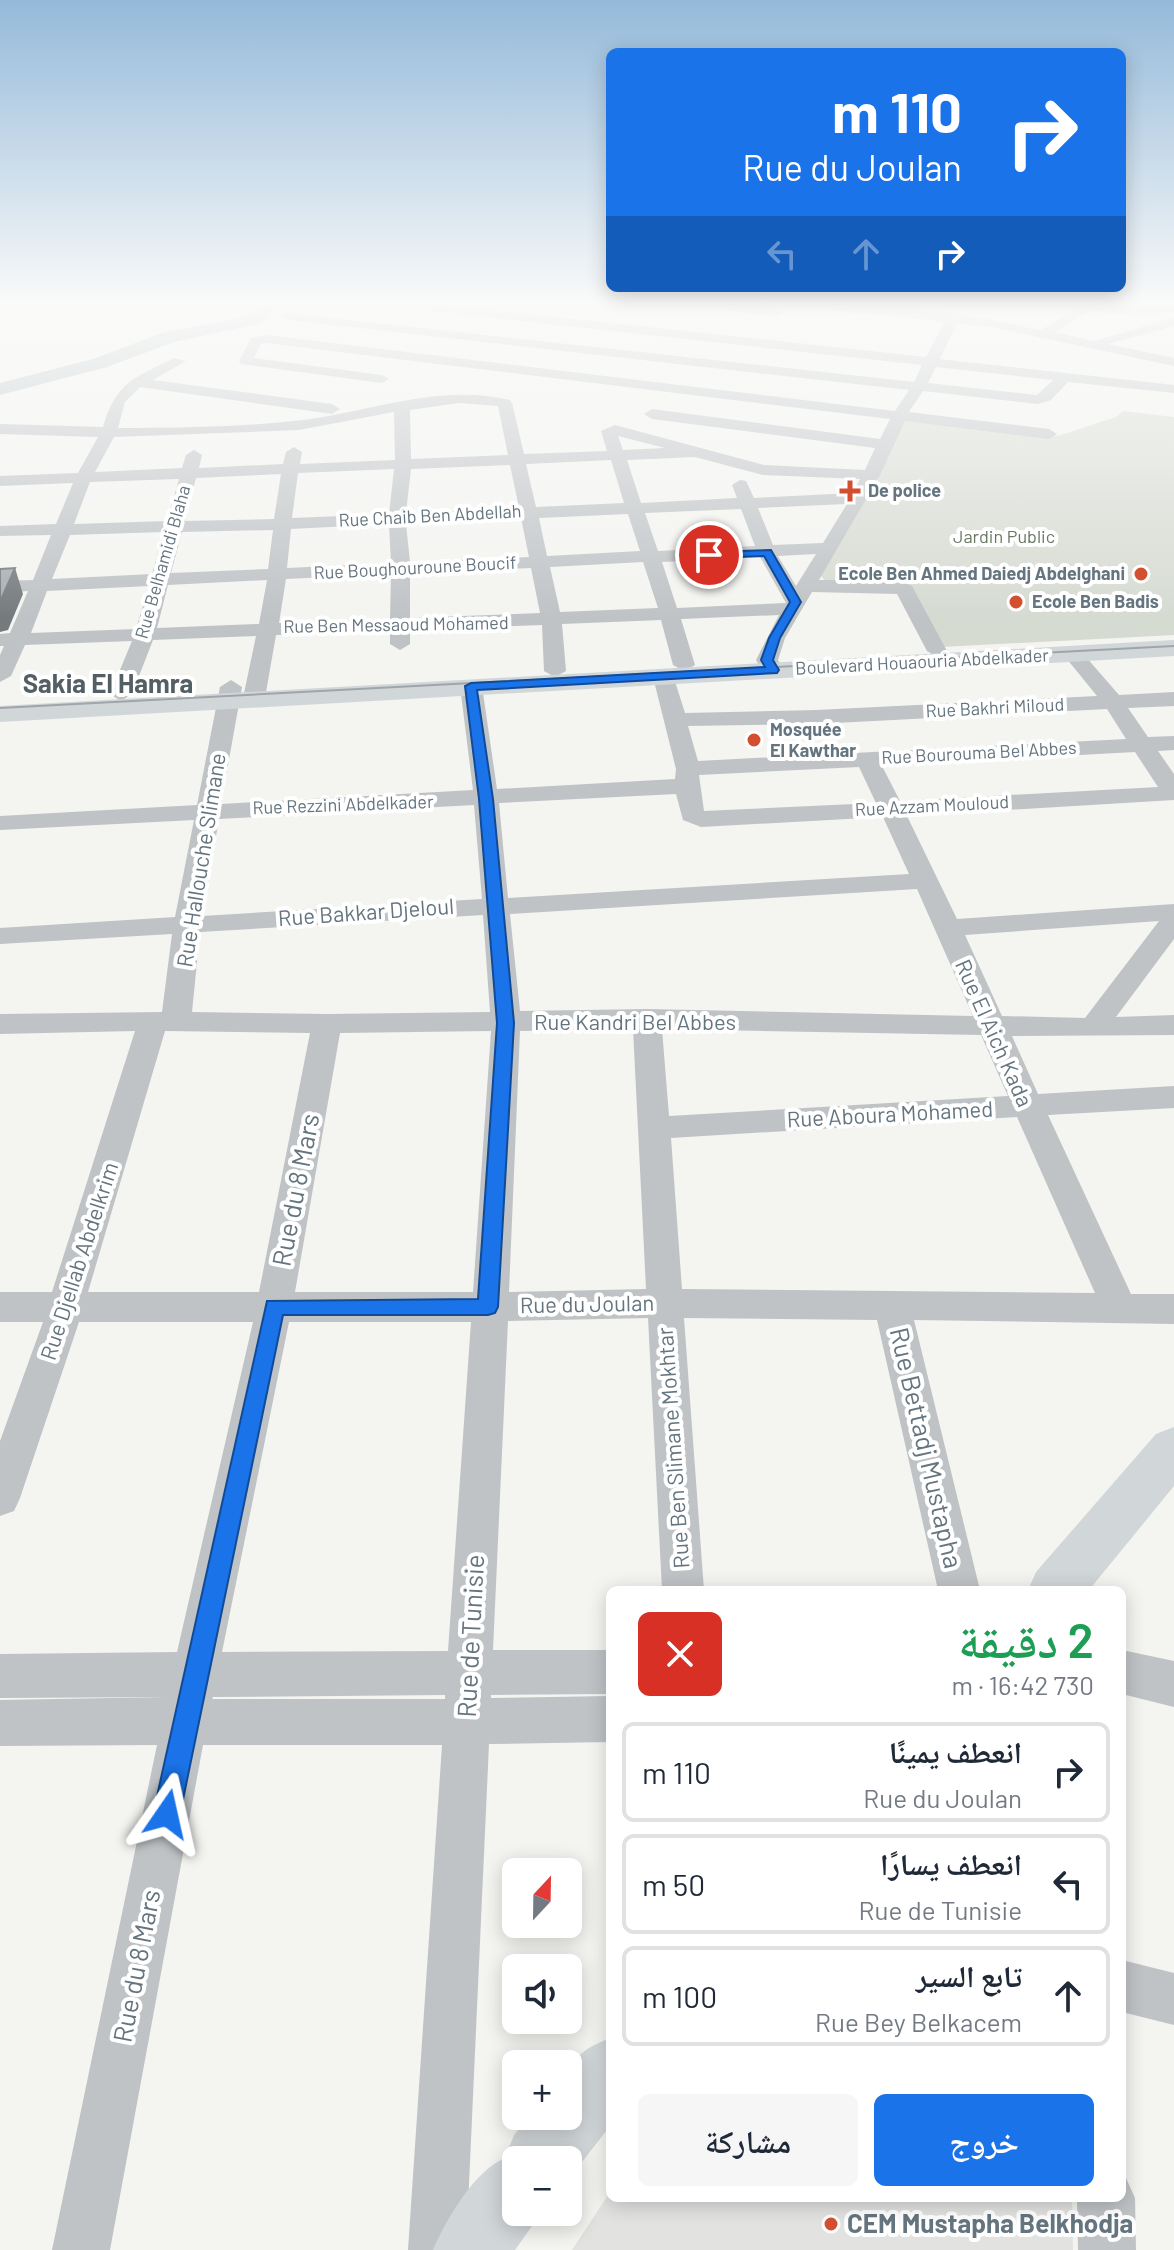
<!DOCTYPE html>
<html lang="ar">
<head>
<meta charset="utf-8">
<style>
	body { margin:0; font-family:Barlow,"Noto Naskh Arabic",sans-serif; background:#f6f6f7; color:#1f2937; direction:rtl; height:100vh; display:flex; flex-direction:column; font-size:30px; white-space:nowrap }
	* { box-sizing:border-box; margin:0 }
	p { font-size:26px; color:#747a83 }
	.icon { flex:none; width:44px; height:44px; fill:none; stroke:currentColor; stroke-width:2; stroke-linecap:round; stroke-linejoin:round }
	.map { position:relative; flex:1; overflow:hidden; direction:ltr }
	.sheet { position:absolute; left:606px; top:1586px; width:520px; height:616px; display:flex; flex-direction:column; background:#fff; border-radius:12px; box-shadow:0 4px 20px #0003; direction:rtl }
	.sheet>* { flex:none }
	.banner { position:absolute; left:606px; top:48px; width:520px; height:244px; border-radius:12px; box-shadow:0 4px 20px #0003; direction:rtl; background:#1a73e8; color:#fff; overflow:hidden }
	.needle { width:52px; rotate:22deg }
	.buttons { position:absolute; left:502px; top:1858px; display:grid; gap:16px }
	.buttons a { display:grid; place-items:center; width:80px; height:80px; border-radius:12px; background:#fff; box-shadow:0 4px 20px #0003; font-size:40px }
	.pin { position:absolute; display:grid; place-items:center; width:68px; height:68px; color:#fff; margin:-34px; border:4px solid #fff; border-radius:50%; box-shadow:0 2px 8px #0007 }
	.me { position:absolute; width:88px; margin:-44px; rotate:11deg; stroke-linejoin:round; filter:drop-shadow(0 0 6px #0008) }
	.turn { display:flex; align-items:center; gap:28px; height:168px; padding:0 32px; font-size:36px }
	.turn .icon { width:104px; height:104px; stroke-width:2.5 }
	.turn b { display:block; font-size:56px; line-height:68px }
	.lanes { display:flex; align-items:center; height:76px; padding:0 32px; background:#0003; justify-content:center; gap:40px; direction:ltr }
	.lanes .off { opacity:.35 }
	.round { display:grid; place-items:center; flex:none; width:84px; height:84px; border-radius:12px; background:#f6f6f7 }
	.overview { display:flex; align-items:center; justify-content:space-between; height:136px; padding:0 32px }
	h1 { font-size:48px; font-weight:600; line-height:60px; color:#1e9e55 }
	.cta { display:flex; gap:16px; margin-top:auto; padding:16px 32px }
	.cta a { flex:1; height:92px; border-radius:12px; background:#1a73e8; color:#fff; font-size:32px; font-weight:600; line-height:92px; text-align:center }
	.cta a+a { background:#f6f6f7; color:#1f2937 }
	ul { padding:0; list-style:none }
	li { display:flex; align-items:center; gap:24px; height:100px; margin:0 16px 12px; padding:0 16px; border:4px solid #e0e1e3; border-radius:12px }
	li div { flex:1 }
	li b { display:block; font-size:30px }
	li em { font-style:normal }
	.map>svg:first-child { display:block }
	.built { fill:#e2e3e1 }
	.green { fill:#d6dbd2 }
	.lines { fill:none; stroke-linecap:round; stroke-linejoin:round }
	.river { fill:#b6c2c5; fill-rule:evenodd }
	.minor { fill:#bfc3c6; fill-rule:evenodd }
	.major { fill:#d1d6d9; fill-rule:evenodd }
	.tram { stroke:#9fa5a9; stroke-width:2 }
	.shaded-wall { fill:#757a7d }
	.building { fill:#a7aeb3; stroke:#757a7d; stroke-width:2 }
	.route { fill:#1a73e8; stroke:#114b97; stroke-width:2 }
	.poi-dot { fill:#d44f30; stroke:#fff; stroke-width:3 }
	.labels { text-anchor:middle; stroke-width:8; stroke-linejoin:round; paint-order:stroke }
	.far-poi-label { font-size:18px; font-weight:bold; fill:#65757f; stroke:#fff; text-anchor:start }
	.far-street-label { font-size:18px; fill:#65757f; stroke:#fff }
	.far-park-label { font-size:18px; fill:#687764; stroke:#fff }
	.street-label { font-size:22px; fill:#65757f; stroke:#fff }
	.far-district-label { font-size:26px; font-weight:bold; fill:#535e65; stroke:#fff }
	.near-street-label { font-size:26px; fill:#65757f; stroke:#fff }
	.near-poi-label { font-size:26px; font-weight:bold; fill:#65757f; stroke:#fff; text-anchor:start }
</style>
</head>
<body>
<div class="map">
<svg width="1174" height="2250" viewBox="0 0 1174 2250">
	<rect width="100%" height="100%" fill="#f4f4f1"/>
	<path class="built" d="M610 2192V2198H1072L1073 2250H572Z"/>
	<path class="green" d="M1123 411 1174 417V635L941 647 902 575 826 582 817 571 886 444 907 418 1058 436 1116 417Z"/>
	<g class="lines">
		<g class="river">
			<path d="M261 304H280L264 321 253 325 174 342 107 367 0 395V383L93 359 162 333 243 317 252 313Z"/>
			<path d="M1084 304H1174V313C1152 314 1100 318 1084 304Z"/>
		</g>
		<g class="minor">
			<path d="M398 304H436L926 357 945 322 817 308 811 304C885 301 969 314 1041 330L1083 304H1089L1093 307 1091 310 1055 332 1094 341 1174 318V326L1108 344 1174 358V366L992 327 957 323 940 359 1174 385V393L1068 382 1051 400 1038 404 923 391 909 412 1049 429 1057 434 1049 439 905 421 880 475 819 580H897L912 586 947 651 937 657 927 651 897 594 812 592 785 638 778 660 784 670 773 676 765 675 756 660 779 615 681 619 695 665 684 671 673 665 661 620 562 624 566 671 555 677 544 671 542 625 410 630V644L400 650 390 644V631L276 635 265 698 254 705 243 698 256 636 153 640 132 694 121 701 110 694 132 641 25 645 11 676 0 682V655L4 646H0V634L10 633 28 591 0 593V581L33 580 51 535 0 536V526L56 524 73 483 0 486V476L78 473 98 437 0 434V424L103 427C116 382 134 378 174 358L186 361 153 380 332 404 340 409 332 414 140 387 125 402 118 428C179 428 242 427 303 420 371 411 442 383 510 400L512 403 524 454 607 451 601 431 615 425 764 465 865 470 875 448 652 419 644 414 652 409 880 439 890 419 266 343 261 344 254 358 382 375 389 379 382 383 241 364 239 361 251 338 266 335 895 411 909 390 289 320 283 316 284 313 914 382 922 365 404 308ZM936 367 1053 380 1037 395 928 383ZM459 403 498 406 508 455 411 459 410 410ZM394 412 395 460 300 464 302 452 294 447 286 452 283 464 199 468 202 455 194 450 186 455 182 468 95 472 114 437 299 430ZM618 436 665 448 623 450ZM695 457 763 475 860 479 853 493 754 498 746 481 740 480 732 485 737 498 641 503 627 460ZM611 460 624 503 536 507 526 464ZM510 465 519 508 406 513 411 469ZM394 469 389 514 292 518 298 473ZM281 474 274 519 185 521 196 478ZM179 479 167 521 74 524 90 482ZM847 504 823 543 773 545 758 508ZM741 509 755 546 658 551 645 513ZM628 514 640 551 547 556 539 518ZM521 518 529 557 410 562 406 524ZM389 524 391 563 287 568 291 529ZM273 530 268 569 171 573 182 532ZM164 532 152 574 52 579 70 535ZM816 554 796 586 778 556ZM760 557 786 603 677 608 662 562ZM643 562 658 608 560 612 550 567ZM531 568 540 613 410 618V573ZM391 574 390 619 279 623 286 579ZM267 580 259 624 157 628 168 585ZM149 586 136 629 31 633 47 591Z"/>
			<path d="M709 304C731 304 764 301 782 313L776 317 715 308Z"/>
			<path d="M1072 647 1079 649 1119 695 1174 692V706L1128 708 1148 737 1174 736V750L1158 751 1174 774V800L907 816 957 919 1174 904V939L1116 1017 1174 1015V1035L1012 1036 1038 1094 1174 1086V1108L1048 1115 1131 1294H1174V1324L914 1320 980 1590H938L877 1320 684 1318 704 1590H662L648 1318 508 1321 493 1650H610V1694L491 1695V1698L610 1696V1742L489 1744 466 2250H408L442 1745H203L110 2250H52L157 1745 0 1746V1700L167 1697 0 1698V1654L177 1652 253 1322H79L20 1498 14 1511 0 1516V1441L43 1322H0V1292H52L135 1031 0 1034V1014L162 1012 172 934 0 944V928L175 917 194 820 0 830V816L197 805 220 687 231 680 242 687 221 804 473 790 460 686 471 680 482 686 497 789 675 779 676 769 653 677 656 672H672L685 713 816 710 1097 696 1062 653ZM1107 709 1126 739 698 761 688 726 816 724ZM1135 752 1158 787 900 801 882 766ZM859 767 876 803 704 811 699 775ZM676 794 683 820 701 827 883 817 909 874 508 898 499 803ZM474 805 482 899 202 916 219 819ZM917 889 973 1016 647 1009 520 1011 510 914ZM483 915 490 1012 327 1014 192 1012 200 932ZM1159 921 1085 1018 1002 1016 965 935ZM633 1029 646 1289 509 1292 520 1031ZM662 1029 981 1035 1008 1096 669 1116ZM165 1031 310 1033 259 1292H88ZM491 1031 473 1292H295L340 1033ZM1017 1117 1095 1293 682 1289 671 1138ZM289 1322H471L448 1651 222 1652ZM445 1695V1699H212L213 1697Z"/>
			<path d="M1122 1650 1174 1661V1707L1122 1694Z"/>
			<path d="M1122 1960 1174 1973V2025L1122 2012Z"/>
			<path d="M1122 2176 1126 2178 1135 2198 1136 2250H1078L1077 2198H1122Z"/>
		</g>
		<g class="major">
			<path d="M1174 640V656L0 722V706Z"/>
			<path d="M1174 1427V1486L1089 1590H1028L1036 1572 1156 1434Z"/>
			<path d="M610 2038V2126L568 2180V2160H516V2212H542L515 2250H433C445 2221 475 2170 505 2158L514 2135 530 2116H568C568 2070 563 2057 610 2038Z"/>
		</g>
		<path class="tram" d="M0 708 1174 646"/>
	</g>
	<path class="shaded-wall" d="M15 568 23 594 8 630 0 632V602Z"/>
	<path class="building" d="M15 568 0 602V569Z"/>
	<linearGradient id="sky" x2="0" y2="1"><stop stop-color="#94bada"/><stop offset="0.49" stop-color="#fafaf9"/><stop offset="1" stop-color="#fafaf9" stop-opacity="0"/></linearGradient>
	<rect width="1174" height="619" fill="url(#sky)"/>
	<path class="route" d="M771 550 801 602 780 638 773 660 779 670 777 673 477 690 493 799 514 1023 498 1307 495 1313 488 1315H283L180 1814 176 1824 167 1828 157 1824 153 1814 267 1301 478 1299 497 1023 479 799 465 686 471 683 765 667 761 660 769 638 790 602 764 556 709 558 704 555 709 552Z"/>
	<g class="poi-dot">
		<path d="M846 479h8v8h8v8h-8v8h-8v-8h-8v-8h8z"/>
		<circle cx="1141" cy="574" r="8"/>
		<circle cx="1016" cy="602" r="8"/>
		<circle cx="754" cy="740" r="8"/>
		<circle cx="831" cy="2224" r="8"/>
	</g>
	<g class="labels">
		<g class="far-poi-label">
			<text x="868" y="497">De police</text>
			<text x="1125" y="580" text-anchor="end">Ecole Ben Ahmed Daiedj Abdelghani</text>
			<text x="1032" y="608">Ecole Ben Badis</text>
			<text x="770" y="736">Mosquée<tspan x="770" dy="21">El Kawthar</tspan></text>
		</g>
		<g class="far-street-label">
			<text transform="translate(430 516) rotate(-3)" y="6">Rue Chaib Ben Abdellah</text>
			<text transform="translate(163 562) rotate(-74)" y="6">Rue Belhamidi Blaha</text>
			<text transform="translate(415 568) rotate(-3)" y="6">Rue Boughouroune Boucif</text>
			<text transform="translate(396 625) rotate(-1)" y="6">Rue Ben Messaoud Mohamed</text>
			<text transform="translate(922 662) rotate(-3)" y="6">Boulevard Houaouria Abdelkader</text>
			<text transform="translate(995 708) rotate(-3)" y="6">Rue Bakhri Miloud</text>
			<text transform="translate(979 753) rotate(-3)" y="6">Rue Bourouma Bel Abbes</text>
			<text transform="translate(343 805) rotate(-2)" y="6">Rue Rezzini Abdelkader</text>
			<text transform="translate(932 806) rotate(-3)" y="6">Rue Azzam Mouloud</text>
		</g>
		<g class="far-park-label">
			<text x="1004" y="543">Jardin Public</text>
		</g>
		<g class="street-label">
			<text transform="translate(201 860) rotate(-81)" y="8">Rue Hallouche Slimane</text>
			<text transform="translate(366 912) rotate(-4)" y="8">Rue Bakkar Djeloul</text>
			<text x="635" y="1030">Rue Kandri Bel Abbes</text>
			<text transform="translate(994 1033) rotate(66)" y="8">Rue El Aich Kada</text>
			<text transform="translate(890 1114) rotate(-3)" y="8">Rue Aboura Mohamed</text>
			<text transform="translate(79 1261) rotate(-72)" y="8">Rue Djellab Abdelkrim</text>
			<text transform="translate(587 1304) rotate(-1)" y="8">Rue du Joulan</text>
			<text transform="translate(673 1448) rotate(-94)" y="8">Rue Ben Slimane Mokhtar</text>
		</g>
		<g class="far-district-label">
			<text x="108" y="693">Sakia El Hamra</text>
		</g>
		<g class="near-street-label">
			<text transform="translate(296 1190) rotate(-79)" y="9">Rue du 8 Mars</text>
			<text transform="translate(926 1448) rotate(77)" y="9">Rue Bettadj Mustapha</text>
			<text transform="translate(471 1636) rotate(-87)" y="9">Rue de Tunisie</text>
			<text transform="translate(137 1966) rotate(-79)" y="9">Rue du 8 Mars</text>
		</g>
		<g class="near-poi-label">
			<text x="847" y="2233">CEM Mustapha Belkhodja</text>
		</g>
	</g>
</svg>
<div class="buttons">
<a><svg class="needle" viewBox="-14 -14 28 28"><path d="M0-13l5 13h-10z" fill="#e53935"/><path d="M0 13l5-13h-10z" fill="#747a83"/></svg></a>
<a><svg class="icon" aria-label="sound" viewBox="0 0 24 24"><path d="M4 9h4l5-4v14l-5-4H4zM17 9q2 3 0 6"/></svg></a>
<a>+</a>
<a>−</a>
</div>
<div class="pin" style="left:709px;top:555px;background:#d93025"><svg class="icon" aria-label="arrive" viewBox="0 0 24 24"><path d="M6 21V4h12l-3 4 3 4H6"/></svg></div>
<svg class="me" style="left:167px;top:1814px" viewBox="-20 -20 40 40"><path d="M0-17L14 15 0 8-14 15z" fill="#1a73e8" stroke="#fff" stroke-width="4"/></svg>
<div class="banner">
<div class="turn"><svg class="icon" aria-label="right" viewBox="0 0 24 24"><path d="M7 20v-9h11M14 6l5 5-5 5"/></svg><div><b>110 m</b>Rue du Joulan</div></div>
<div class="lanes"><svg class="icon off" aria-label="left" viewBox="0 0 24 24"><path d="M17 20v-9H6M10 6l-5 5 5 5"/></svg><svg class="icon off" aria-label="ahead" viewBox="0 0 24 24"><path d="M12 20V5M6 11l6-6 6 6"/></svg><svg class="icon" aria-label="right" viewBox="0 0 24 24"><path d="M7 20v-9h11M14 6l5 5-5 5"/></svg></div>
</div>
<section class="sheet">
<div class="overview"><div><h1>2 دقيقة</h1><p>730 m · 16:42</p></div><a class="round" style="background:#d93025;color:#fff"><svg class="icon" aria-label="close" viewBox="0 0 24 24"><path d="M6 6l12 12M18 6L6 18"/></svg></a></div>
<ul>
<li><svg class="icon" aria-label="right" viewBox="0 0 24 24"><path d="M7 20v-9h11M14 6l5 5-5 5"/></svg><div><b>انعطف يمينًا</b><p>Rue du Joulan</p></div><em>110 m</em></li>
<li><svg class="icon" aria-label="left" viewBox="0 0 24 24"><path d="M17 20v-9H6M10 6l-5 5 5 5"/></svg><div><b>انعطف يسارًا</b><p>Rue de Tunisie</p></div><em>50 m</em></li>
<li><svg class="icon" aria-label="ahead" viewBox="0 0 24 24"><path d="M12 20V5M6 11l6-6 6 6"/></svg><div><b>تابع السير</b><p>Rue Bey Belkacem</p></div><em>100 m</em></li>
</ul>
<div class="cta"><a>خروج</a><a>مشاركة</a></div>
</section>
</div>
</body>
</html>
